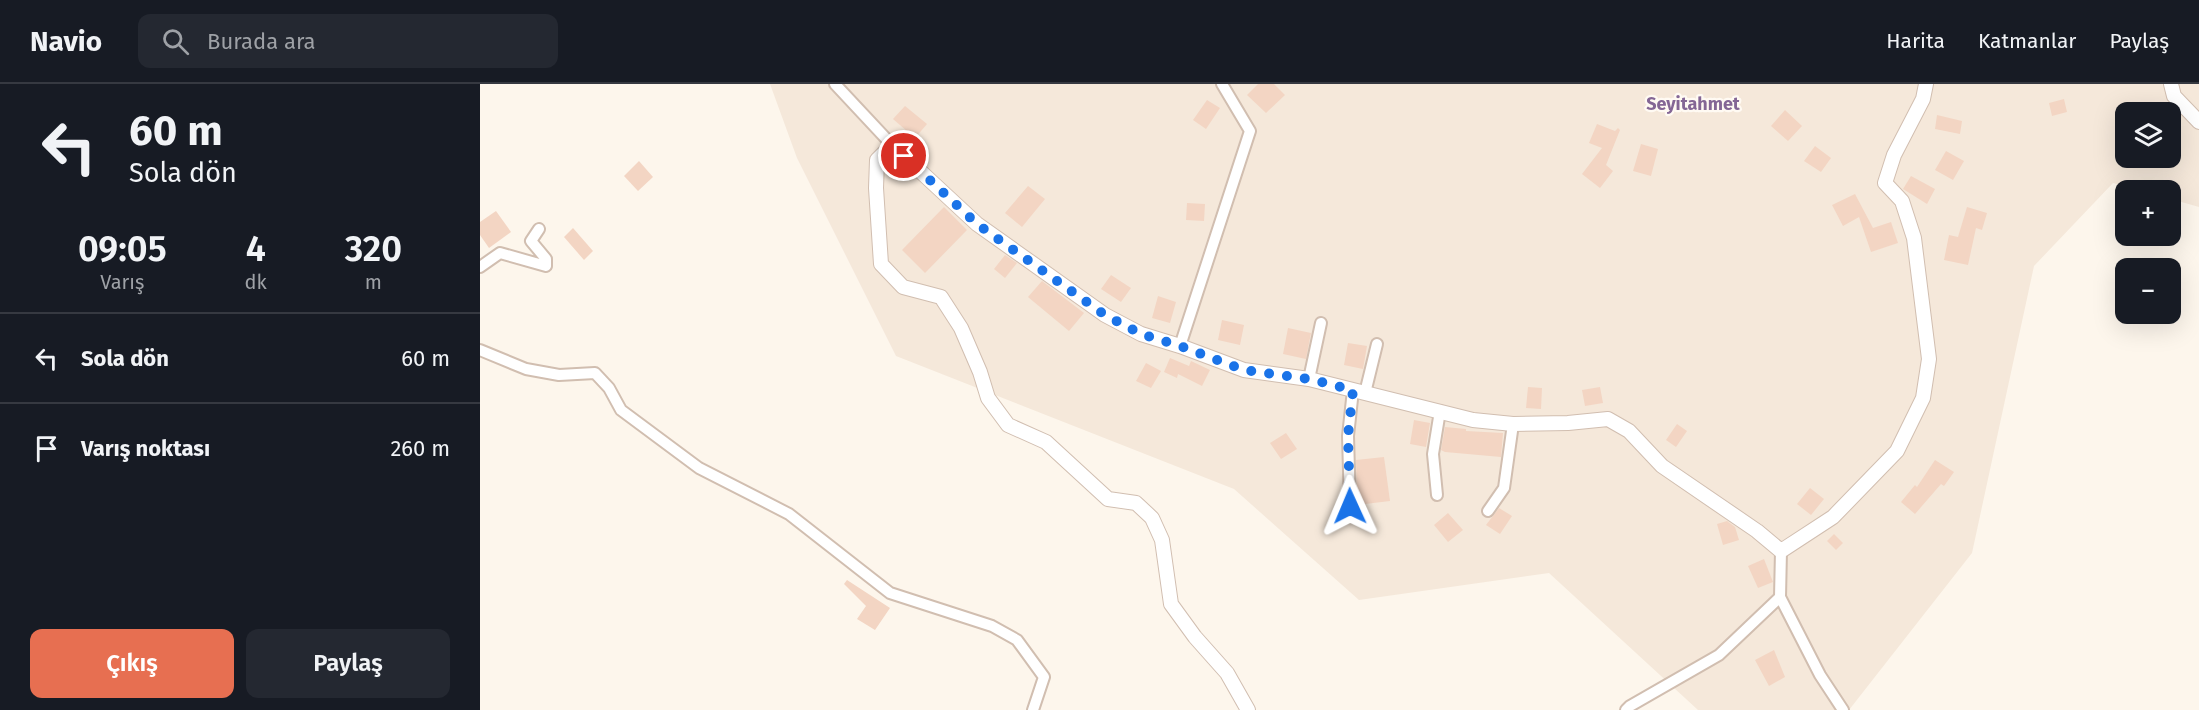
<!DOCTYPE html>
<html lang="tr">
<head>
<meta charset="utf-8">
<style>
	body { margin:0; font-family:"Fira Sans",sans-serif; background:#242831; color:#f1f3f6; height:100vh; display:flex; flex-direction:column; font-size:22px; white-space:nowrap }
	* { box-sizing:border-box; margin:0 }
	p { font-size:20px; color:#9ea1a6 }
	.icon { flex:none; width:33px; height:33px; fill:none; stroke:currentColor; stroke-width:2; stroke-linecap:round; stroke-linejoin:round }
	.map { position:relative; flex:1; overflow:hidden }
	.panel { display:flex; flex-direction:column; background:#171b24; width:480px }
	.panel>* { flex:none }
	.banner { background:#171b24; color:#f1f3f6; overflow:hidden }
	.controls { position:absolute; left:1635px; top:18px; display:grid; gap:12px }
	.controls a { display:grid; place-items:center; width:66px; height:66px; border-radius:12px; background:#171b24; box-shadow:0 6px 24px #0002; font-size:30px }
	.pin { position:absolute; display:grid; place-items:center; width:51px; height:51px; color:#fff; margin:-26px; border:3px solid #fff; border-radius:50%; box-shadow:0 2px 6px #0007 }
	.me { position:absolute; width:66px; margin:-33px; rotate:359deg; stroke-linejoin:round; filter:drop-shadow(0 0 4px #0008) }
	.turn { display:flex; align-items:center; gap:21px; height:126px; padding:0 30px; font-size:27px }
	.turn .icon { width:78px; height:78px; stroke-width:2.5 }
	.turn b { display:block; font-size:42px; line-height:51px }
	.eta { display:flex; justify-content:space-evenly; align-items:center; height:102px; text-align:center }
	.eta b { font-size:36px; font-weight:600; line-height:42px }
	.cta { display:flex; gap:12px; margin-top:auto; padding:12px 30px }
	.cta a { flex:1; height:69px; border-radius:12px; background:#e76f51; color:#fff; font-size:24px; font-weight:600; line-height:69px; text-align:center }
	.cta a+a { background:#242831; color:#f1f3f6 }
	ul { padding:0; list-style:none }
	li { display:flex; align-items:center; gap:18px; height:90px; padding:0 30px; border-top:2px solid #363941 }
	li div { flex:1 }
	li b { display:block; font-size:22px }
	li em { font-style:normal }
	header { display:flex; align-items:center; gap:36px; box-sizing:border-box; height:84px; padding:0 30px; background:#171b24; border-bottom:2px solid #363941 }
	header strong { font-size:28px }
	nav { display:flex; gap:33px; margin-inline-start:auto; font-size:21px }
	.search { width:420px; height:54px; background:#242831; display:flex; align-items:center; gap:15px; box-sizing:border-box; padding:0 21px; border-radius:12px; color:#9ea1a6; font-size:22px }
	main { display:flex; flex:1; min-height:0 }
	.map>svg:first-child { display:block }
	.residential { fill:#f5e8da; fill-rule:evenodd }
	.building { fill:#f3d5c3 }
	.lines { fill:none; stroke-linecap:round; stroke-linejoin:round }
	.minor-casing { stroke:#d1beb0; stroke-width:14 }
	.tertiary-casing { stroke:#d1beb0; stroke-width:16 }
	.minor { stroke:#fff; stroke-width:10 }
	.tertiary { stroke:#fff; stroke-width:14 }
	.route { stroke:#1a73e8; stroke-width:10; stroke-dasharray:0 18 }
	.labels { text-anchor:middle; stroke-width:4.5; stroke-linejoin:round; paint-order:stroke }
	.quarter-label { font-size:18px; font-weight:bold; fill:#846695; stroke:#fffaf3 }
</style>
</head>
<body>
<header>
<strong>Navio</strong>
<div class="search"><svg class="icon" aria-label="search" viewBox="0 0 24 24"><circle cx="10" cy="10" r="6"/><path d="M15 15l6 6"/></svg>Burada ara</div>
<nav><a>Harita</a><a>Katmanlar</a><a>Paylaş</a></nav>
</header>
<main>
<section class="panel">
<div class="banner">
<div class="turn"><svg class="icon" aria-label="left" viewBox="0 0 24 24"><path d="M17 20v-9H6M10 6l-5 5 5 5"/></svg><div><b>60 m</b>Sola dön</div></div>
</div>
<div class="eta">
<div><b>09:05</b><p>Varış</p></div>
<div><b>4</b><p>dk</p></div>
<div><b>320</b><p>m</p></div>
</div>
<ul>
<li><svg class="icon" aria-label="left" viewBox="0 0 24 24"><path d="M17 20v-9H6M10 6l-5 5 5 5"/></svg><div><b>Sola dön</b></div><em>60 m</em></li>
<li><svg class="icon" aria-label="arrive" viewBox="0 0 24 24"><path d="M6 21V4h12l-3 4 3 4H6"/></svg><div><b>Varış noktası</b></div><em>260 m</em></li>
</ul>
<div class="cta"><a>Çıkış</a><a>Paylaş</a></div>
</section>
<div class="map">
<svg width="1719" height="626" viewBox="0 0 1719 626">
	<rect width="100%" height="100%" fill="#fdf6ec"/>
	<path class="residential" d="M290 0H1719V123L1691 115 1690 106H1660L1633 99 1554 182 1492 469 1369 626H1218L1069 489 879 516 754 405 416 272 317 74ZM1646 28H1690V74H1646Z"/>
	<g class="building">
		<path d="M778 0H794L805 11 786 29 767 11Z"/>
		<path d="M1584 15 1587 28 1572 32 1569 19Z"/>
		<path d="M727 16 740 24 726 45 713 36Z"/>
		<path d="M425 22 447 40 435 54 413 35Z"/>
		<path d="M1305 26 1322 42 1308 57 1291 42Z"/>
		<path d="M1457 31 1482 37 1480 50 1455 45Z"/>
		<path d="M1117 40 1135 47 1138 44 1140 46 1126 81 1133 87 1120 104 1102 90 1122 64 1109 59Z"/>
		<path d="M1161 60 1178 65 1171 92 1153 87Z"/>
		<path d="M1335 62 1351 74 1341 88 1324 77Z"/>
		<path d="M1466 67 1484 77 1473 96 1455 86Z"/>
		<path d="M159 77 173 93 158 107 144 92Z"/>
		<path d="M1431 92 1455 105 1447 120 1423 105Z"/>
		<path d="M548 102 565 115 542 143 525 129Z"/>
		<path d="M1375 110 1393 144 1411 138 1418 159 1391 168 1379 133 1363 142 1352 121Z"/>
		<path d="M707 119 725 120 724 137 706 136Z"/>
		<path d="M464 123 487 146 445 189 422 166Z"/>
		<path d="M1487 123 1507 129 1502 146 1496 144 1488 181 1464 176 1469 151 1478 153Z"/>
		<path d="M16 127 31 148 9 164 0 151V138Z"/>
		<path d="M93 144 113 167 104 176 84 153Z"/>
		<path d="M525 171 537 179 525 194 514 185Z"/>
		<path d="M631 191 651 204 641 218 621 205Z"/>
		<path d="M562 197 604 229 589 247 548 213Z"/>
		<path d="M678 212 696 218 690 239 672 234Z"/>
		<path d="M742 236 764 241 760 261 738 256Z"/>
		<path d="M808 244 831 249 826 275 803 270Z"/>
		<path d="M868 259 887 262 883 285 864 281Z"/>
		<path d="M690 274 709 282 711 277 730 286 722 302 698 290 697 294 684 288Z"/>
		<path d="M666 279 681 287 671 304 656 297Z"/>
		<path d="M1048 303 1062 304 1061 325 1046 324Z"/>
		<path d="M1120 303 1123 319 1105 322 1102 306Z"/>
		<path d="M934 336 950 339 946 363 930 360Z"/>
		<path d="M1197 340 1207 347 1196 363 1186 356Z"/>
		<path d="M965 343 986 345V347L1023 349 1021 373 965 368 961 366Z"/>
		<path d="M806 349 817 365 801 375 790 359Z"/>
		<path d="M904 373 910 417 877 421 876 376Z"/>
		<path d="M1455 376 1474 388 1464 402 1461 400 1435 430 1421 418 1435 401 1437 403Z"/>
		<path d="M1330 404 1344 415 1331 431 1317 420Z"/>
		<path d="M1019 424 1032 432 1020 450 1006 441Z"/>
		<path d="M968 429 983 446 968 458 954 441Z"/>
		<path d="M1247 437 1255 443 1259 456 1243 461 1237 440Z"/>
		<path d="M1354 450 1363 459 1356 466 1347 457Z"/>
		<path d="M1284 475 1293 498 1278 504 1268 482Z"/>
		<path d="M367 496 410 524 395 546 377 535 386 522 364 500Z"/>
		<path d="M1294 566 1305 593 1289 602 1275 576Z"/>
	</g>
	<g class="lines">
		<g class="minor-casing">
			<g id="minor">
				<path d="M355 0 412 61"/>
				<path d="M0 183 20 169 66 182V175L51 157 59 145"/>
				<path d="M700 262 770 47 742 0"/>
				<path d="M0 266 46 285 79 291 115 289 129 304 141 326 219 384 309 430 410 509 512 542 537 556 564 593 553 626"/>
				<path d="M829 295 841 239"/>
				<path d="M885 309 897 260"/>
				<path d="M957 411 953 370 960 327"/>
				<path d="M870 422 868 352 873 306"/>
				<path d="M1008 427 1024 404 1033 340"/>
				<path d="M1301 467 1300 513 1340 591 1363 626"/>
				<path d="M1146 626 1150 622 1239 571 1300 513"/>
			</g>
		</g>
		<g class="tertiary-casing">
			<g id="tertiary">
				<path d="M1691 0 1694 12 1719 38"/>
				<path d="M768 626 747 589 715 553 691 520 682 456 672 434 656 419 628 415 566 358 528 341 508 314 500 288 481 244 461 213 423 203 401 180 396 104 397 76 412 61 497 140 625 231 661 250 700 262 764 286 829 295 993 336 1033 340 1088 339 1128 335 1149 347 1182 382 1277 447 1301 467 1353 433 1417 367 1443 314 1449 275 1434 154 1422 117 1405 99 1414 71 1443 15 1446 0"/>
			</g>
		</g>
		<use href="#minor" class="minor"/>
		<use href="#tertiary" class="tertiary"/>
	</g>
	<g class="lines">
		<path class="route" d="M424 72 497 140 625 231 661 250 700 262 764 286 829 295 873 306 868 352 870 422"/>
	</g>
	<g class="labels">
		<g class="quarter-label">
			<text x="1213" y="26">Seyitahmet</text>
		</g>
	</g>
</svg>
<div class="controls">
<a><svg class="icon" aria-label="layers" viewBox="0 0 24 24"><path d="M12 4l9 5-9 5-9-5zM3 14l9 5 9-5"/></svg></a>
<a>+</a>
<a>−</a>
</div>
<div class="pin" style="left:424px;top:72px;background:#d93025"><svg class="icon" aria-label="arrive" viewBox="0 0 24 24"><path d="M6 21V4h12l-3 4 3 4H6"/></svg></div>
<svg class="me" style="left:870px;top:422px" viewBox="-20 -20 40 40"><path d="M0-17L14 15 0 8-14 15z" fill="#1a73e8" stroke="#fff" stroke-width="4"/></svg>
</div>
</main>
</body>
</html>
